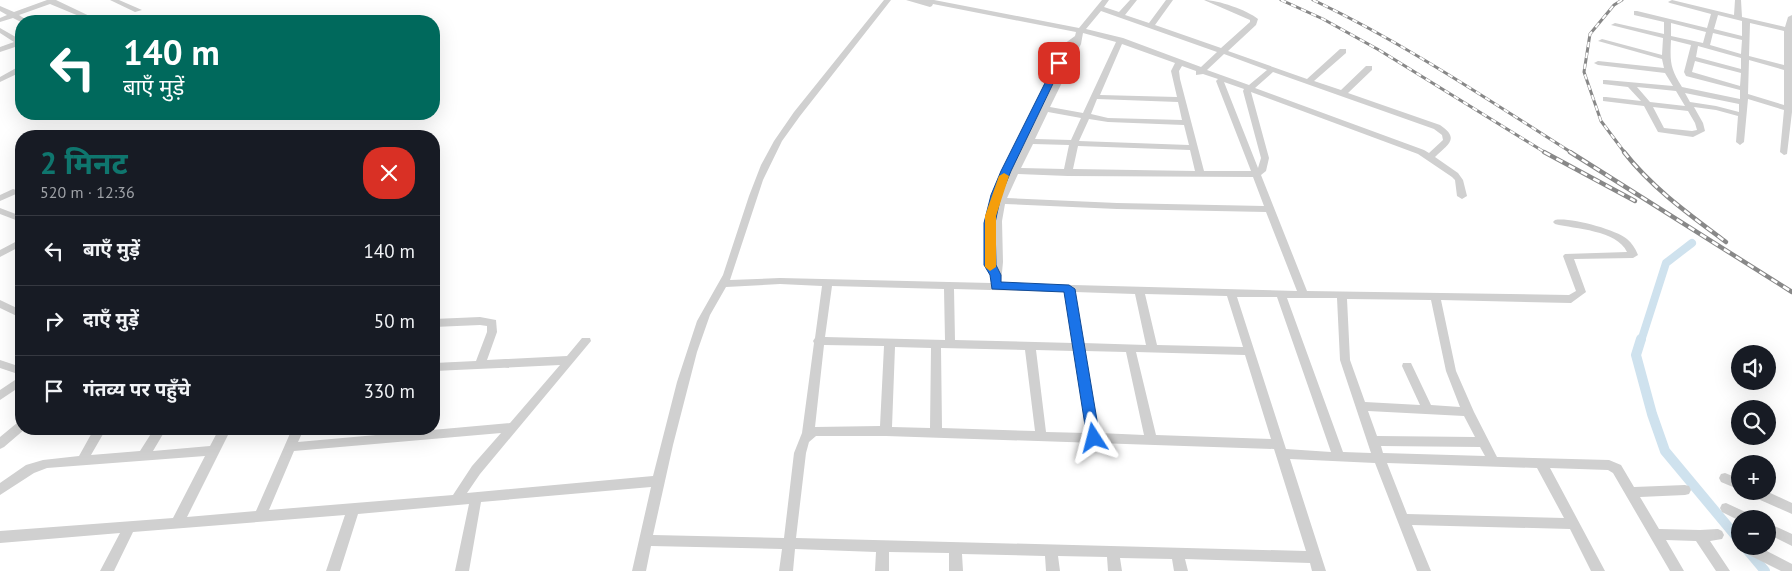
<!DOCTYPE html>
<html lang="hi">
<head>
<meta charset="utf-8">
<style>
	body { margin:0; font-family:"PT Sans","Noto Sans Devanagari",sans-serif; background:#20242c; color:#f1f3f6; height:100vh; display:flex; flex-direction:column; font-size:19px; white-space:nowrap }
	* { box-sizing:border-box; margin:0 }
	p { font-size:16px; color:#9ea1a6 }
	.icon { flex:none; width:28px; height:28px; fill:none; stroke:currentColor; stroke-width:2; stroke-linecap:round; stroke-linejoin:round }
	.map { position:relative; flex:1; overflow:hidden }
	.details { position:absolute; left:15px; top:130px; width:425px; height:305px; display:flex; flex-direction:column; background:#171b24; border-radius:20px; box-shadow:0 5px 20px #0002 }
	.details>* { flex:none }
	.hud { position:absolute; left:15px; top:15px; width:425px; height:105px; border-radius:20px; box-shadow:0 5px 20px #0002; background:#00695c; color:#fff; overflow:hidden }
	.controls { position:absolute; left:1731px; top:345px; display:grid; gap:10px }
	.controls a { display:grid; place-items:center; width:45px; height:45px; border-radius:50%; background:#171b24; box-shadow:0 5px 20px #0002; font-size:25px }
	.pin { position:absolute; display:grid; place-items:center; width:42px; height:42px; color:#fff; margin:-21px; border-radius:10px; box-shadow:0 2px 8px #0006 }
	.me { position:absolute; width:55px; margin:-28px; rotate:351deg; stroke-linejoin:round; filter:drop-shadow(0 0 4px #0008) }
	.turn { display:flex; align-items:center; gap:18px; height:105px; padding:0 25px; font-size:22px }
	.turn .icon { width:65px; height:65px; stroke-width:2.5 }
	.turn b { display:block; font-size:35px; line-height:42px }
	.round { display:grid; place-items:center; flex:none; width:52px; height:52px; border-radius:20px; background:#20242c }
	.overview { display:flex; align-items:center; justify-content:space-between; height:85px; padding:0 25px }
	h1 { font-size:30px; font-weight:700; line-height:38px; color:#0f766e }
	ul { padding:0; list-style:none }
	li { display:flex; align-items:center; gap:15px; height:70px; padding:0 25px; border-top:1px solid #363941 }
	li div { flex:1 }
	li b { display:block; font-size:19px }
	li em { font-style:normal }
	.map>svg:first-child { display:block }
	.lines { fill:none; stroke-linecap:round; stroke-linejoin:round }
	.canal-far1 { stroke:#cfe2ee; stroke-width:8 }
	.canal { stroke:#cfe2ee; stroke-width:10 }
	.minor { fill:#d0d0d0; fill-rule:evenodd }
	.rail-far1-casing { stroke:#888; stroke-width:3 }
	.rail-casing { stroke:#888; stroke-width:4.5 }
	.rail-far1 { stroke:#fff; stroke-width:2; stroke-dasharray:5.5; stroke-linecap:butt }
	.rail { stroke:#fff; stroke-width:2.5; stroke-dasharray:7; stroke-linecap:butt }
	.route { fill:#1a73e8; stroke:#114b97 }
	.slow { fill:#f59e0b }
</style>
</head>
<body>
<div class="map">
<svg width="1792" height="571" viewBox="0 0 1792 571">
	<rect width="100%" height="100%" fill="#fff"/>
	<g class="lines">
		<path class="canal-far1" d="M1641 341 1666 263 1692 243"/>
		<g class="canal">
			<path d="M1641 339 1636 355 1652 414 1665 451 1740 541"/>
			<path d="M1744 546 1765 571"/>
		</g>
		<g class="minor">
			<path d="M47 0H56L100 21H91L50 4 19 15 28 21 21 22 13 18 0 22V18L7 15 0 11V6L14 12Z"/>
			<path d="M110 0H119L142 10 135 12Z"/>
			<path d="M884 0H891L800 116 782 141 763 180 730 280 780 278 991 283V277L985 265 984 232 986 230H992L996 201 1009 174 1004 178 1000 175 1064 44 1075 36 1076 32 933 4 932 6 930 7 906 0H934L1079 28 1102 0H1109L1104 7 1119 12 1130 0H1137L1125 15 1149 23 1166 0H1173L1155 25 1221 48 1250 22V20L1204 0C1218 0 1247 10 1258 19L1256 25 1228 51 1307 79 1340 49H1346V53L1314 81 1341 90 1366 66H1372V70L1348 93 1440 125C1461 139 1447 145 1435 157L1458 173 1463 180 1467 196 1462 199 1457 196 1455 180 1452 177 1418 154 1251 92 1269 158 1266 171 1261 175 1307 291 1569 295 1576 291 1563 256 1565 254 1627 252C1617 230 1575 229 1555 224L1553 222 1555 220C1569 217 1615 229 1627 239 1632 243 1635 248 1638 255L1633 258 1574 259 1586 292 1571 303 1441 300 1456 371 1474 412 1497 457 1609 460 1621 465 1634 487 1685 485 1689 486 1691 490 1689 494 1685 495 1640 497 1659 529 1700 530 1718 529 1722 531 1724 535 1722 539 1710 541 1730 571H1716L1696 541 1666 540 1684 571H1670L1613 473 1608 470 1550 468 1605 571H1591L1570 529 1412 525 1431 571H1417L1375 463 1290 459 1326 571H1312L1310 563 1185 559 1188 571H1174L1172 559 1120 558 1122 571H1108L1107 557 1058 556 1060 571H1046L1045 556 962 554 963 571H949V553L889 552V571H875L876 552 795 549 793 571H779L782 549 651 546 646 571H632L651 487 481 502 469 571H455L469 504 358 514 340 571H326L345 515 133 532 114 571H100L120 533 0 543V531L173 518 205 456 47 468 34 473 0 495V483L26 465 43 460 79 456 94 429H106L91 455 140 451 154 429H166L153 451 210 446 219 429H231L187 517 256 511 292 429H304L298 442 510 423 560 365 434 371V363L476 361 487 332V326L480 325 434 327V319L480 317 496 320 497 332 487 360 567 356 582 338H590L591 341 480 474 467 493 653 476 677 382 697 321 723 275 749 196 761 165 774 141 794 112ZM1101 11 1217 52 1201 67 1123 38 1086 29ZM1083 33 1116 42 1083 113 1050 107 1081 44ZM1073 44 1012 168 1071 45ZM1122 44 1175 63 1171 71 1177 97 1100 95ZM1224 54 1267 70 1249 85 1207 70ZM1182 66 1196 71V75L1203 74 1218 79 1216 81 1251 171H1204L1180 79 1179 71ZM1273 72 1434 129 1442 135 1443 140 1429 153 1424 150 1255 88ZM1224 82 1244 89 1243 91 1261 158 1258 168ZM1097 99 1178 102 1182 120 1108 118 1091 114ZM1048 112 1081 118 1071 140 1035 139ZM1089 119 1108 122 1184 125 1189 145 1079 141ZM1033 144 1069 145 1064 169 1021 168ZM1078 146 1190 150 1195 171 1073 169ZM1018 174 1068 176 1253 177 1264 206 1117 203 1007 198ZM1005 204 1117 209 1266 212 1297 291 1001 283 1003 262 1002 221ZM780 284 822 286 815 338 813 341 814 343 802 433 794 453 784 538 653 535 673 445 697 352 710 315 726 287ZM832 286 944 289 945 340 825 337ZM954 289 1064 292 1073 343 955 340ZM1075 292 1135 294 1146 345 1083 343ZM1145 294 1227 296 1243 347 1157 345ZM1237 297H1277L1331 452 1286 449ZM1287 298H1337L1340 360 1371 453 1343 452ZM1347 299 1431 300 1446 371 1460 407 1431 405 1411 363H1403L1402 366 1420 405 1365 402 1350 360ZM824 345 884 346 880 426 815 427ZM895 347 931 348 930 428 892 427ZM941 348 1025 350 1035 431 942 428ZM1036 350 1074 351 1087 433 1046 432ZM1085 351 1126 352 1144 435 1099 433ZM1136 352 1245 355 1271 439 1156 435ZM1368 411 1464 416 1475 437 1377 436ZM501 433 472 466 453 495 269 510 294 451ZM816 436H886L1274 449 1306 551 796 538 806 453 809 442ZM1381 446 1480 447 1485 456 1383 453ZM1387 463 1537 468 1564 518 1407 514Z"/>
			<path d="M1672 0 1734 15 1735 0H1741L1742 17 1785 27 1788 17 1792 15V112L1787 154 1784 155 1780 152 1784 110 1748 99 1744 142 1740 145 1736 142 1738 116 1716 110 1694 107 1703 123 1705 131 1693 137 1658 132 1644 106 1603 101V97H1606L1641 101 1628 87 1603 84V80H1606L1673 86 1665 73 1598 65 1594 63 1598 61 1664 68 1662 59 1598 41 1602 39 1662 55 1663 38 1611 25 1615 23 1664 34V22L1634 15V11H1637L1707 28 1711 14 1670 3 1668 2ZM1718 15 1742 21V36L1714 29ZM1671 23 1706 32 1703 43 1671 36ZM1750 23 1784 31V65L1749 56ZM1713 33 1742 40 1741 54 1710 45ZM1671 40 1691 45 1684 72 1686 76 1740 90V99L1682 87C1670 68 1670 62 1671 40ZM1698 46 1741 58V69L1696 57ZM1749 60 1784 70V105L1748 94ZM1695 61 1741 73 1740 86 1692 72ZM1637 87 1676 91 1685 106 1650 102ZM1685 93 1739 104V112L1716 106 1690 102ZM1653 107 1688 111 1695 123 1697 130 1692 131 1664 128Z"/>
			<path d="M0 28 21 40V45L0 52V47L14 42 0 33Z"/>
			<path d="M18 67H21V72L0 82V77Z"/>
			<path d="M13 189 16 190 18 192 16 194 0 201V195Z"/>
			<path d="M0 208 21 216V222L0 214Z"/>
			<path d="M21 239V246L0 257V250Z"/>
			<path d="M0 300 21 310V318L0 308Z"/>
			<path d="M0 360 21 367V375L0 368Z"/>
			<path d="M21 376V386L0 400V390Z"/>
			<path d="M21 422V429H25L4 447 0 449V437L17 423Z"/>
			<path d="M1725 473 1740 479V490L1721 482 1719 478 1721 474Z"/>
			<path d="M1747 491H1766L1792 503V514L1749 495Z"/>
			<path d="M1726 503 1752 515 1754 519H1740V521L1722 512 1720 508 1722 504Z"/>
			<path d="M1768 523 1792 534V546L1768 534Z"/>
			<path d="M1745 546H1757L1792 564V571H1781L1745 553 1744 549Z"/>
		</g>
		<g class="rail-far1-casing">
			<g id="rail-far1">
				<path d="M1281 0 1323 19 1379 50 1546 153"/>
				<path d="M1313 0C1404 43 1487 99 1572 153"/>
				<path d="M1622 0 1614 5 1590 34 1584 72 1601 121 1625 153"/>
			</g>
		</g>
		<g class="rail-casing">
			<g id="rail">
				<path d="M1544 152 1635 201"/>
				<path d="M1570 152 1792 292"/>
				<path d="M1624 152C1652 188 1690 215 1726 242"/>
			</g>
		</g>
		<use href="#rail-far1" class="rail-far1"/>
		<use href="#rail" class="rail"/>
	</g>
	<path class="route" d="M1056 61 1063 63 1011 171 1001 195 995 223 996 265 1001 275V282L1069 285 1075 289 1100 438 1098 442 1094 443 1089 442 1087 438 1064 292 992 289 990 275 984 265V223L991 195 1001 171Z"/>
	<path class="slow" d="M1004 173 1009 176 996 216V267L990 271 985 267V216L999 176Z"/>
</svg>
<div class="controls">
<a><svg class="icon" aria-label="sound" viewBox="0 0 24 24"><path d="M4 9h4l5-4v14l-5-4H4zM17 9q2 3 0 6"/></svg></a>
<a><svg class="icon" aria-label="search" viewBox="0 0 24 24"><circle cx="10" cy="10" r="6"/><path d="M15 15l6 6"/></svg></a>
<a>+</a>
<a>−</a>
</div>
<div class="pin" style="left:1059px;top:63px;background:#d93025"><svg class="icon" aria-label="arrive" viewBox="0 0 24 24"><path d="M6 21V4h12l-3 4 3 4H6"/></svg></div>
<svg class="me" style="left:1094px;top:438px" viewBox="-20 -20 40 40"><path d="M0-17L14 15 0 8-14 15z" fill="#1a73e8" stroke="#fff" stroke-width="4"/></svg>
<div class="hud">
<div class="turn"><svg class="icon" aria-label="left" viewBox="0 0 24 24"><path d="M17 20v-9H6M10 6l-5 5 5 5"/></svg><div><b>140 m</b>बाएँ मुड़ें</div></div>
</div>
<section class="details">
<div class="overview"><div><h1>2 मिनट</h1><p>520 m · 12:36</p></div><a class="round" style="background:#d93025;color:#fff"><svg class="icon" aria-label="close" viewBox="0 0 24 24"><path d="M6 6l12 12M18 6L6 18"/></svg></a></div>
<ul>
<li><svg class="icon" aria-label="left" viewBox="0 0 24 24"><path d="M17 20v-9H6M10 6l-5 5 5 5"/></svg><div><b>बाएँ मुड़ें</b></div><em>140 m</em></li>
<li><svg class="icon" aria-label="right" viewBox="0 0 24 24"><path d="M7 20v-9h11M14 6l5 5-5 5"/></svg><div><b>दाएँ मुड़ें</b></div><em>50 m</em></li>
<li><svg class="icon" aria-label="arrive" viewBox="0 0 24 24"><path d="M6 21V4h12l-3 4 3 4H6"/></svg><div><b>गंतव्य पर पहुँचे</b></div><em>330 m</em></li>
</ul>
</section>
</div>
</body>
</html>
